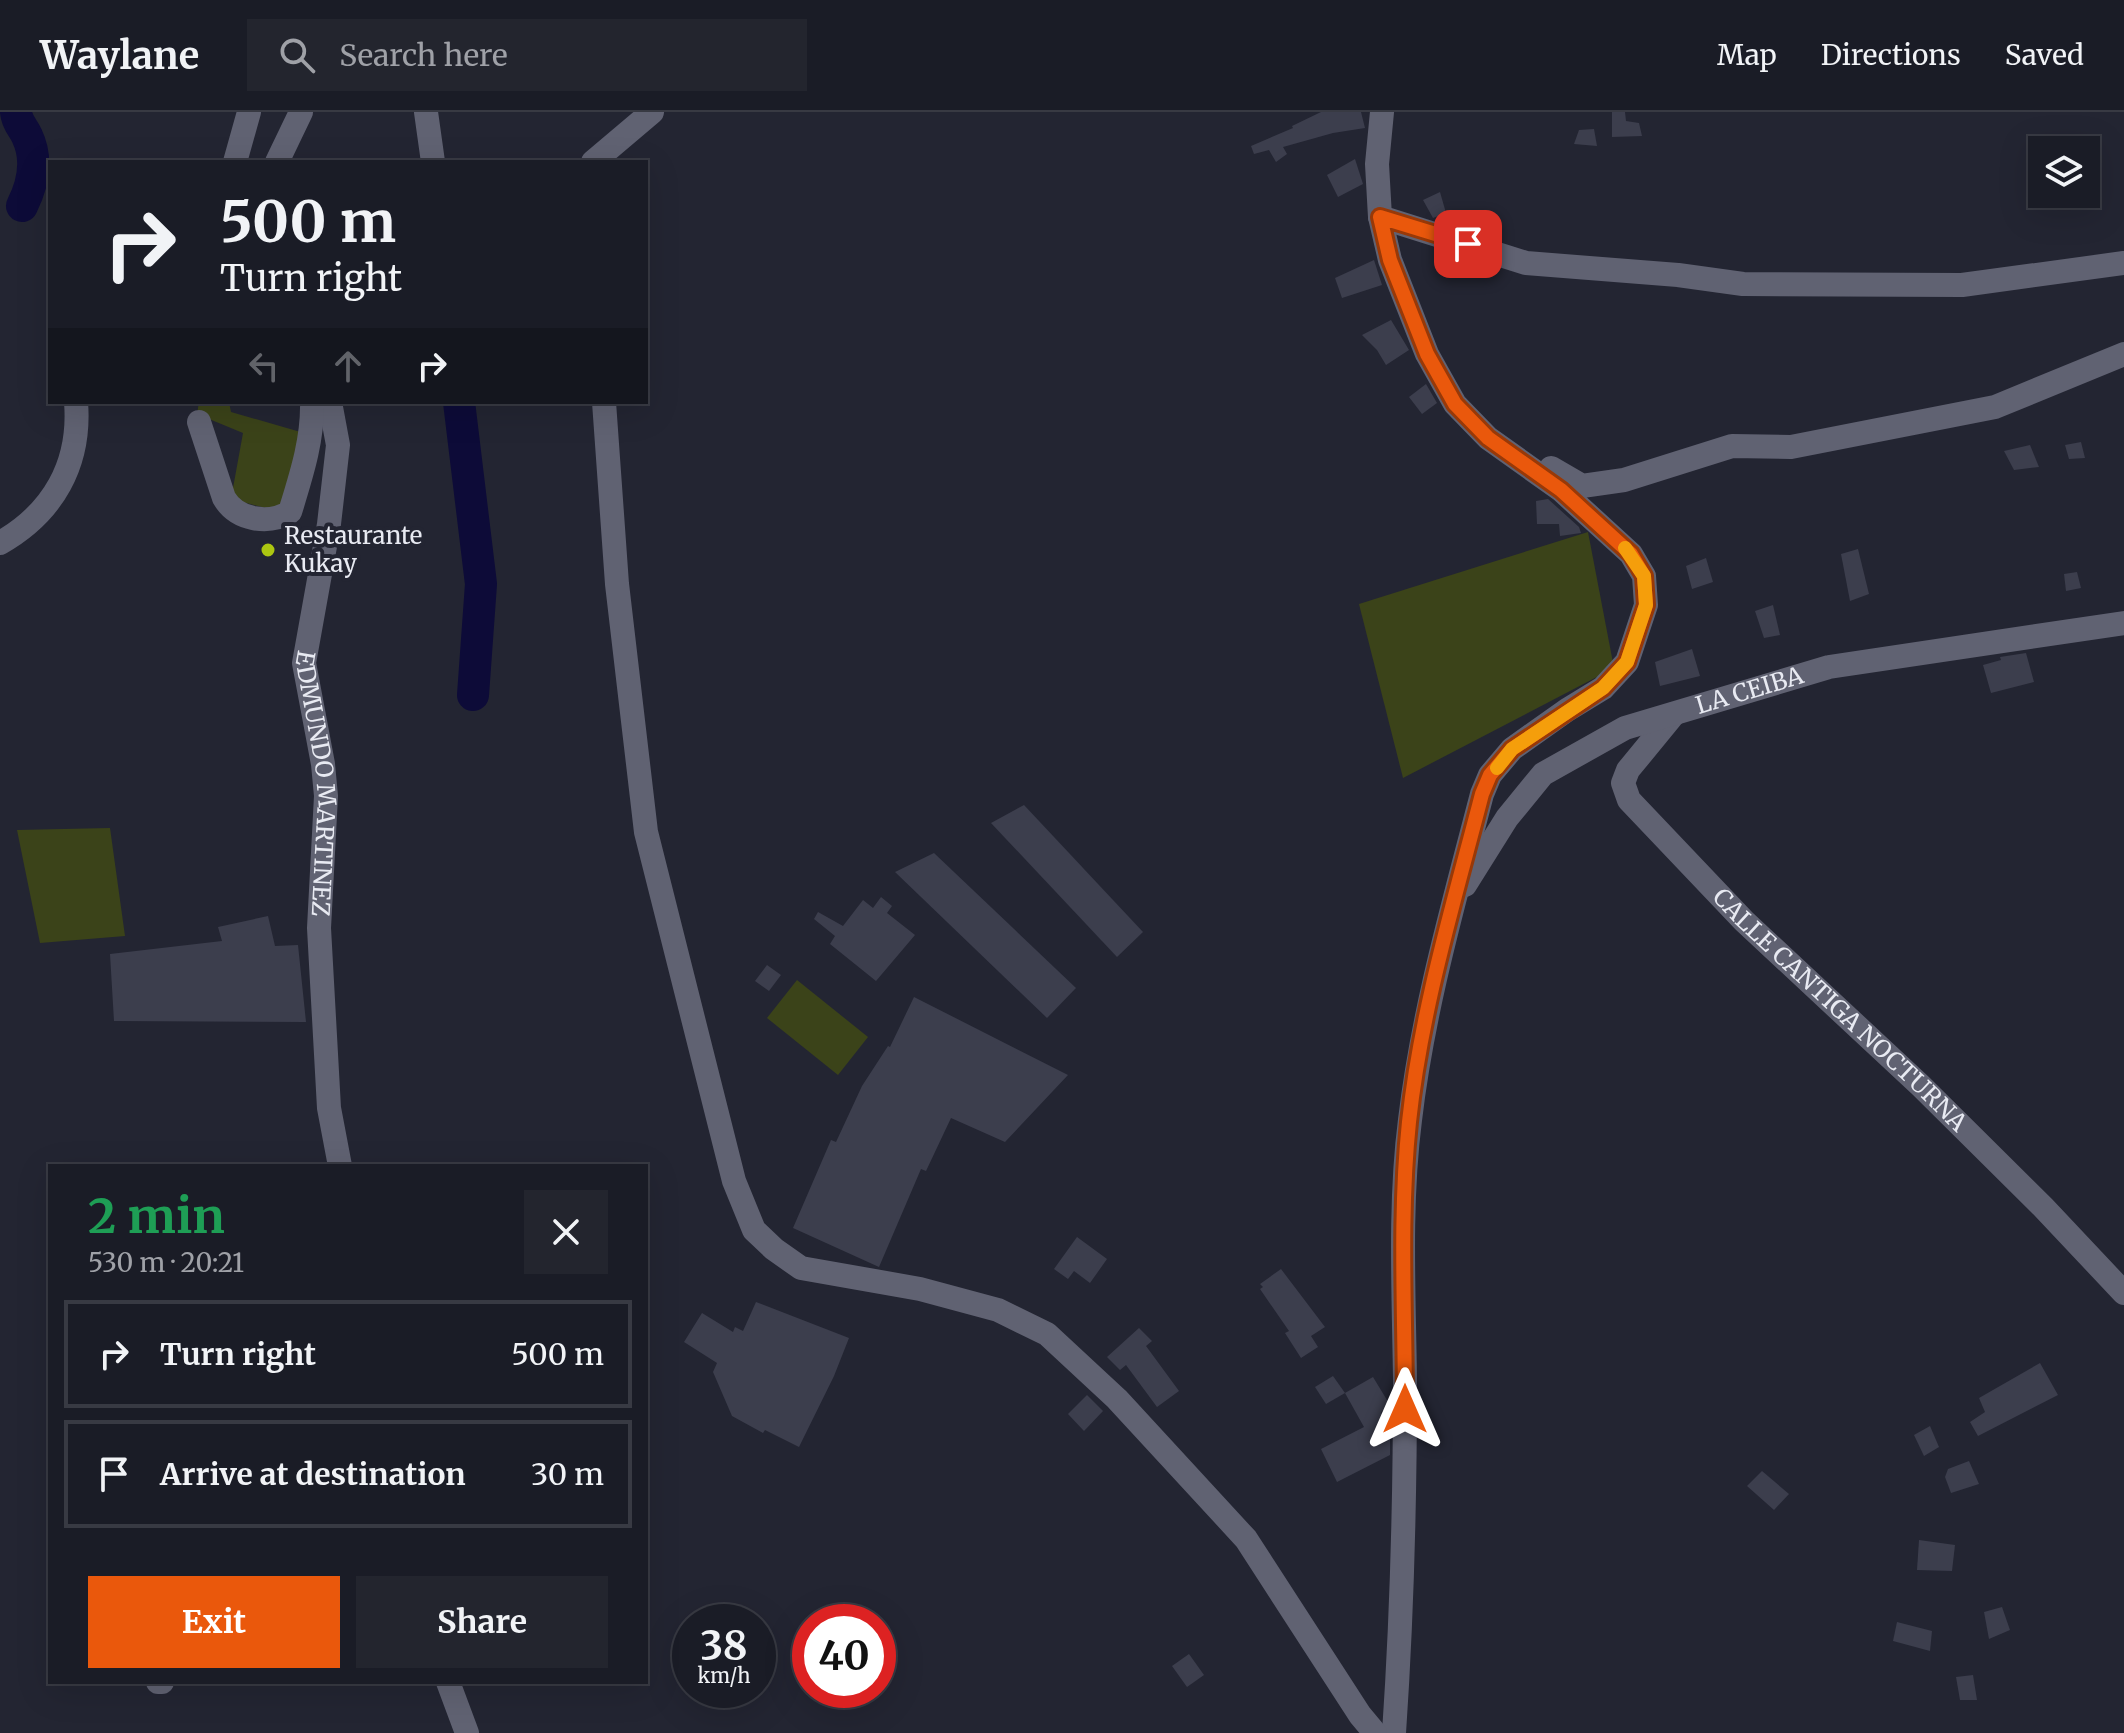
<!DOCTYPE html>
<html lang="en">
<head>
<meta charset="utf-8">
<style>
	body { margin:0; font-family:Merriweather,serif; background:#23252e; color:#f1f3f6; height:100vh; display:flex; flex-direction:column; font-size:30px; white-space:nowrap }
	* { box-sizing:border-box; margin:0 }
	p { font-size:26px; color:#9fa1a7 }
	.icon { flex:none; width:44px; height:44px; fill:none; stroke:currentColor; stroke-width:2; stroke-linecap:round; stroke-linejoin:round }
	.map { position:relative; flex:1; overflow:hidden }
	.panel { position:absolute; left:48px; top:1052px; width:600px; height:520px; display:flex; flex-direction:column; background:#1a1c26; border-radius:0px; box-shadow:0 8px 32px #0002,0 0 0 2px #383a43 }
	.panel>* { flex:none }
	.guide { position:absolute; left:48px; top:48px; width:600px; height:244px; border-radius:0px; box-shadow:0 8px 32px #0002,0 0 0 2px #383a43; background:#1a1c26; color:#f1f3f6; overflow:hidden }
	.fabs { position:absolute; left:2028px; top:24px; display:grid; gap:16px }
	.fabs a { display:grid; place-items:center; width:72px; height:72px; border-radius:0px; background:#1a1c26; box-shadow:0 8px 32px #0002,0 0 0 2px #383a43; font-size:40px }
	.speed { position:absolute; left:672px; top:1492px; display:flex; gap:16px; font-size:40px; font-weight:700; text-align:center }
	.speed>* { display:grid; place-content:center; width:104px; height:104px; border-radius:50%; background:#1a1c26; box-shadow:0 8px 32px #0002,0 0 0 2px #383a43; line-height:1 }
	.speed small { font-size:20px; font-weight:400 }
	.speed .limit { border:12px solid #d22; background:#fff; color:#111 }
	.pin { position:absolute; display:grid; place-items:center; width:68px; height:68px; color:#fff; margin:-34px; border-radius:16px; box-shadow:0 4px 12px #0006 }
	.me { position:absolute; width:88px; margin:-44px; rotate:0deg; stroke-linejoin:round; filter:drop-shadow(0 0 6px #0008) }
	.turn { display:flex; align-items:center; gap:28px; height:168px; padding:0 40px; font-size:36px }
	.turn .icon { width:104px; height:104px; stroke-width:2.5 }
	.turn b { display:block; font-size:56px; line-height:68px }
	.lanes { display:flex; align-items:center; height:76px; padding:0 40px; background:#0003; justify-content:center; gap:40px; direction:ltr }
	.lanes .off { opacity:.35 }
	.round { display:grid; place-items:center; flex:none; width:84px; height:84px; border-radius:0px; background:#23252e }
	.headline { display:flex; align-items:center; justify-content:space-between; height:136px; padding:0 40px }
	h1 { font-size:48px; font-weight:700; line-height:60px; color:#1e9e55 }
	.primary-button { display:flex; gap:16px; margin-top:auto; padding:16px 40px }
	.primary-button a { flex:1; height:92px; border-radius:0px; background:#ea580c; color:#fff; font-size:32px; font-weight:700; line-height:92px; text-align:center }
	.primary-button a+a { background:#23252e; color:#f1f3f6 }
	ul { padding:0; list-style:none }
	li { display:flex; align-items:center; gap:24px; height:108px; margin:0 16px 12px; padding:0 24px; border:4px solid #383a43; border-radius:0px }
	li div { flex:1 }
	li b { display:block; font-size:30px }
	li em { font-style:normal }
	header { display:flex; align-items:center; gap:48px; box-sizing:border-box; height:112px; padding:0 40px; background:#1a1c26; border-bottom:2px solid #383a43 }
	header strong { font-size:38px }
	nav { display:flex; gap:44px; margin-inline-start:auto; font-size:28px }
	.search { width:560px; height:72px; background:#23252e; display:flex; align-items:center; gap:20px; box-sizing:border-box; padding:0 28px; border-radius:0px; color:#9fa1a7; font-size:30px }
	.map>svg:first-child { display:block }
	.green { fill:#3b4319 }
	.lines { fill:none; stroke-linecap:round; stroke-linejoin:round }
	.river { stroke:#0d0b38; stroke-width:32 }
	.building { fill:#3c3e4d }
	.minor { stroke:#606272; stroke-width:24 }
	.route-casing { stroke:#983908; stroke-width:20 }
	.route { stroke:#ea580c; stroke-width:14 }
	.slow { stroke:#f59e0b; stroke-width:14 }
	.poi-dot { fill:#acc611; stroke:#232532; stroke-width:3 }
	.labels { text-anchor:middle; stroke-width:8; stroke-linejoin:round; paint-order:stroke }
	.poi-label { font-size:24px; fill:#e8eaf2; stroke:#232532; text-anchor:start }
	.street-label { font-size:24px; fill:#e8eaf2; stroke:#232532 }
</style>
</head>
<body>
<header>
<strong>Waylane</strong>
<div class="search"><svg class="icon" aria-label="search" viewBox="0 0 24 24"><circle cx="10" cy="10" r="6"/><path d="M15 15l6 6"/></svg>Search here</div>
<nav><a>Map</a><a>Directions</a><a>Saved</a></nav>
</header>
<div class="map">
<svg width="2124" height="1621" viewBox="0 0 2124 1621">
	<rect width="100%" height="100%" fill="#232532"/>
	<g class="green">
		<path d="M199 290H229L231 300 304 321 285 401 231 387 243 321 197 302Z"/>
		<path d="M1588 420 1614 556 1403 666 1359 492Z"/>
		<path d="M110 716 125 824 40 831 17 718Z"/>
		<path d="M797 868 868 925 838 963 767 906Z"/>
	</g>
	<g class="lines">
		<g class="river">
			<path d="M16 0C17 11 23 15 27 24 38 47 33 72 22 94"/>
			<path d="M459 290 481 472 473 583"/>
		</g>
	</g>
	<g class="building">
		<path d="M1321 0H1361L1365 16 1333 21 1283 35 1287 42 1276 50 1269 38 1254 42 1251 34 1293 16 1292 14Z"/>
		<path d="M1612 0H1625L1626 9 1639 11 1642 24 1612 25Z"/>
		<path d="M1594 17 1597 34 1574 32 1579 18Z"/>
		<path d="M1355 47 1363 72 1338 85 1327 63Z"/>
		<path d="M1440 80 1446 101 1433 106 1423 88Z"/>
		<path d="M1374 148 1382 173 1342 186 1335 166Z"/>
		<path d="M1391 208 1409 238 1386 253 1377 238 1362 223Z"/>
		<path d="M1426 272 1437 291 1422 302 1409 285Z"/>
		<path d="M2081 330 2085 346 2069 347 2065 333Z"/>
		<path d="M2030 333 2039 355 2014 358 2004 339Z"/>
		<path d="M1548 387 1579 415 1581 421 1560 424 1559 412H1537L1536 389Z"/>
		<path d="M1858 437 1869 482 1850 489 1841 442Z"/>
		<path d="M1706 446 1713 470 1692 477 1686 454Z"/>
		<path d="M2077 460 2081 476 2066 479 2064 462Z"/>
		<path d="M1773 493 1780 523 1764 526 1755 499Z"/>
		<path d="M1692 537 1700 564 1660 574 1655 550Z"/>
		<path d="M2026 541 2034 570 1991 581 1983 553 2001 548 2000 545Z"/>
		<path d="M1024 693 1143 820 1117 845 991 711Z"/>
		<path d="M934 741 1076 876 1047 906 895 760Z"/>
		<path d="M881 785 892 794 887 801 915 823 876 869 830 832 835 824 814 807 818 800 843 814 863 788 873 796Z"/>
		<path d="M268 804 275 834 298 833 306 910 114 909 110 842 222 829 218 815Z"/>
		<path d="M767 853 781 863 769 879 755 869Z"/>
		<path d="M914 885 1068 963 1005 1030 951 1006 926 1059 921 1057 879 1155 793 1116 831 1028 836 1030 862 974 888 934 890 935Z"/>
		<path d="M1077 1125 1107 1147 1090 1171 1074 1159 1068 1167 1054 1157Z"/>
		<path d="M1281 1157 1325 1215 1311 1224 1318 1235 1301 1246 1285 1221 1289 1219 1260 1177 1263 1175 1260 1172Z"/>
		<path d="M756 1190 849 1226 834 1264 799 1335 765 1318 763 1321 732 1304 713 1260 717 1251 684 1230 702 1201 733 1220 735 1215 743 1219Z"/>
		<path d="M1139 1216 1152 1229 1146 1234 1179 1279 1157 1295 1126 1253 1120 1258 1107 1245Z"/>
		<path d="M2040 1251 2058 1283 1978 1324 1970 1310 1985 1300 1979 1286Z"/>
		<path d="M1333 1264 1345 1281 1326 1292 1315 1275Z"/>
		<path d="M1373 1265 1390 1293 1381 1300 1390 1317V1343L1337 1370 1321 1337 1364 1315 1345 1281Z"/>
		<path d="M1087 1283 1103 1299 1084 1319 1068 1302Z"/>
		<path d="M1930 1314 1939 1335 1924 1344 1914 1323Z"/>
		<path d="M1969 1349 1979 1372 1951 1381 1945 1365 1948 1357Z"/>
		<path d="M1762 1359 1789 1382 1774 1398 1747 1374Z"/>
		<path d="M1919 1428 1955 1433 1952 1459 1917 1458Z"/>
		<path d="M2002 1495 2010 1518 1989 1527 1984 1500Z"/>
		<path d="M1897 1510 1932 1519 1930 1539 1893 1529Z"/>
		<path d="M1189 1542 1204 1563 1187 1575 1172 1554Z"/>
		<path d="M1973 1563 1977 1588H1960L1956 1565Z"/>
	</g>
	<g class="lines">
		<g class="minor">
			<path d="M426 0 433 50"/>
			<path d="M1382 0 1377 52 1380 105 1390 148 1427 242 1455 292 1488 326 1561 378 1631 442 1644 464 1646 493 1627 550 1603 576 1567 598 1512 637 1490 663 1482 682C1454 790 1423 897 1410 1008 1399 1094 1404 1183 1405 1269 1405 1386 1402 1504 1394 1621"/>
			<path d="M235 50 249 0"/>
			<path d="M277 50 301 0"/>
			<path d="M593 50 652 0"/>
			<path d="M1380 105 1526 151 1678 163 1743 172 1962 173 2124 151"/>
			<path id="s1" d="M330 290 338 333 329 412 304 551 323 652 326 684 319 816 329 996 340 1054"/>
			<path d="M604 290 617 472 646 720 734 1069 754 1118 774 1137 801 1156 920 1177 998 1198 1047 1222 1117 1287 1246 1427 1360 1603 1375 1621"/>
			<path d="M199 310 224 386C237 408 268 413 290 400 301 364 313 328 312 290"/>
			<path d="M1551 356 1582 374 1624 368 1732 334 1791 335 1995 295 2124 242"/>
			<path d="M0 431C53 401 81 352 76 290"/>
			<path id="s2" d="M1674 602 1628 658 1623 671 1629 688 1744 809 1921 974 2043 1095 2124 1181"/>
			<path id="s3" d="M1465 773 1507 706 1543 662 1625 616 1829 555 2124 511"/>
			<path d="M158 1570H162"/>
			<path d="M448 1570 467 1621"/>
		</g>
	</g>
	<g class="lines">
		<g class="route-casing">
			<path id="route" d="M1405 1297C1405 1201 1399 1105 1409 1010 1421 898 1454 790 1482 682L1490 663 1512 637 1603 576 1627 550 1646 493 1644 464 1631 442 1561 378 1488 326 1455 292 1427 242 1390 148 1380 105 1468 132"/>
		</g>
		<use href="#route" class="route"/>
		<path class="slow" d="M1497 656 1512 637 1603 576 1627 550 1646 493 1644 464 1625 436"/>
	</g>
	<circle class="poi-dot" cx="268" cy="438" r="8"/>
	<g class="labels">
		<g class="poi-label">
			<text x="284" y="432">Restaurante<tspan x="284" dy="28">Kukay</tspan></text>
		</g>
		<g class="street-label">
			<text dy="8" stroke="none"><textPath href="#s3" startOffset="360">LA CEIBA</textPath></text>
			<text dy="8" stroke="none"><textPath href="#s1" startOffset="386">EDMUNDO MARTINEZ</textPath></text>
			<text dy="8" stroke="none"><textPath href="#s2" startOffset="402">CALLE CANTIGA NOCTURNA</textPath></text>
		</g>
	</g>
</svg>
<div class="fabs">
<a><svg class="icon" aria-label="layers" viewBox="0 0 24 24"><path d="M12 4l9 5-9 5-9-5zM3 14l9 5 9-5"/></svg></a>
</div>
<div class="speed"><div>38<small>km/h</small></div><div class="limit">40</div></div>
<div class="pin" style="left:1468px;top:132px;background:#d93025"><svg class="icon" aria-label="arrive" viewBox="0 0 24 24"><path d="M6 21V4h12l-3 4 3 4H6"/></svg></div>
<svg class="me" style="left:1405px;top:1297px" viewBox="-20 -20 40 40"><path d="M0-17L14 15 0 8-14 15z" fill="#ea580c" stroke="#fff" stroke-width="4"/></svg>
<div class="guide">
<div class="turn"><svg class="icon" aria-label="right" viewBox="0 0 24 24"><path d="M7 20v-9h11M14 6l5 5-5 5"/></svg><div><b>500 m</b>Turn right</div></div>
<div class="lanes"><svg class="icon off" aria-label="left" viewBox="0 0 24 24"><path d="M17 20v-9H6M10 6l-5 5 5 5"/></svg><svg class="icon off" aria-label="ahead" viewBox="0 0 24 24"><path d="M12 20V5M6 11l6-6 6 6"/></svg><svg class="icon" aria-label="right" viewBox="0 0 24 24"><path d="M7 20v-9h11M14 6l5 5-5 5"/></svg></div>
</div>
<section class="panel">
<div class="headline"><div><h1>2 min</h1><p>530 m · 20:21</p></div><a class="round"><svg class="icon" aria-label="close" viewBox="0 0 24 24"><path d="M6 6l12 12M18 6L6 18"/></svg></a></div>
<ul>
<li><svg class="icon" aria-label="right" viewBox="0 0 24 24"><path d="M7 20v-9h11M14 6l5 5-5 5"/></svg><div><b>Turn right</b></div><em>500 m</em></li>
<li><svg class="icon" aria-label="arrive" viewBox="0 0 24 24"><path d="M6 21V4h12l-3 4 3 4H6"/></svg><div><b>Arrive at destination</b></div><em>30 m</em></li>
</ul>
<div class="primary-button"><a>Exit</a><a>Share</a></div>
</section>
</div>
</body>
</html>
